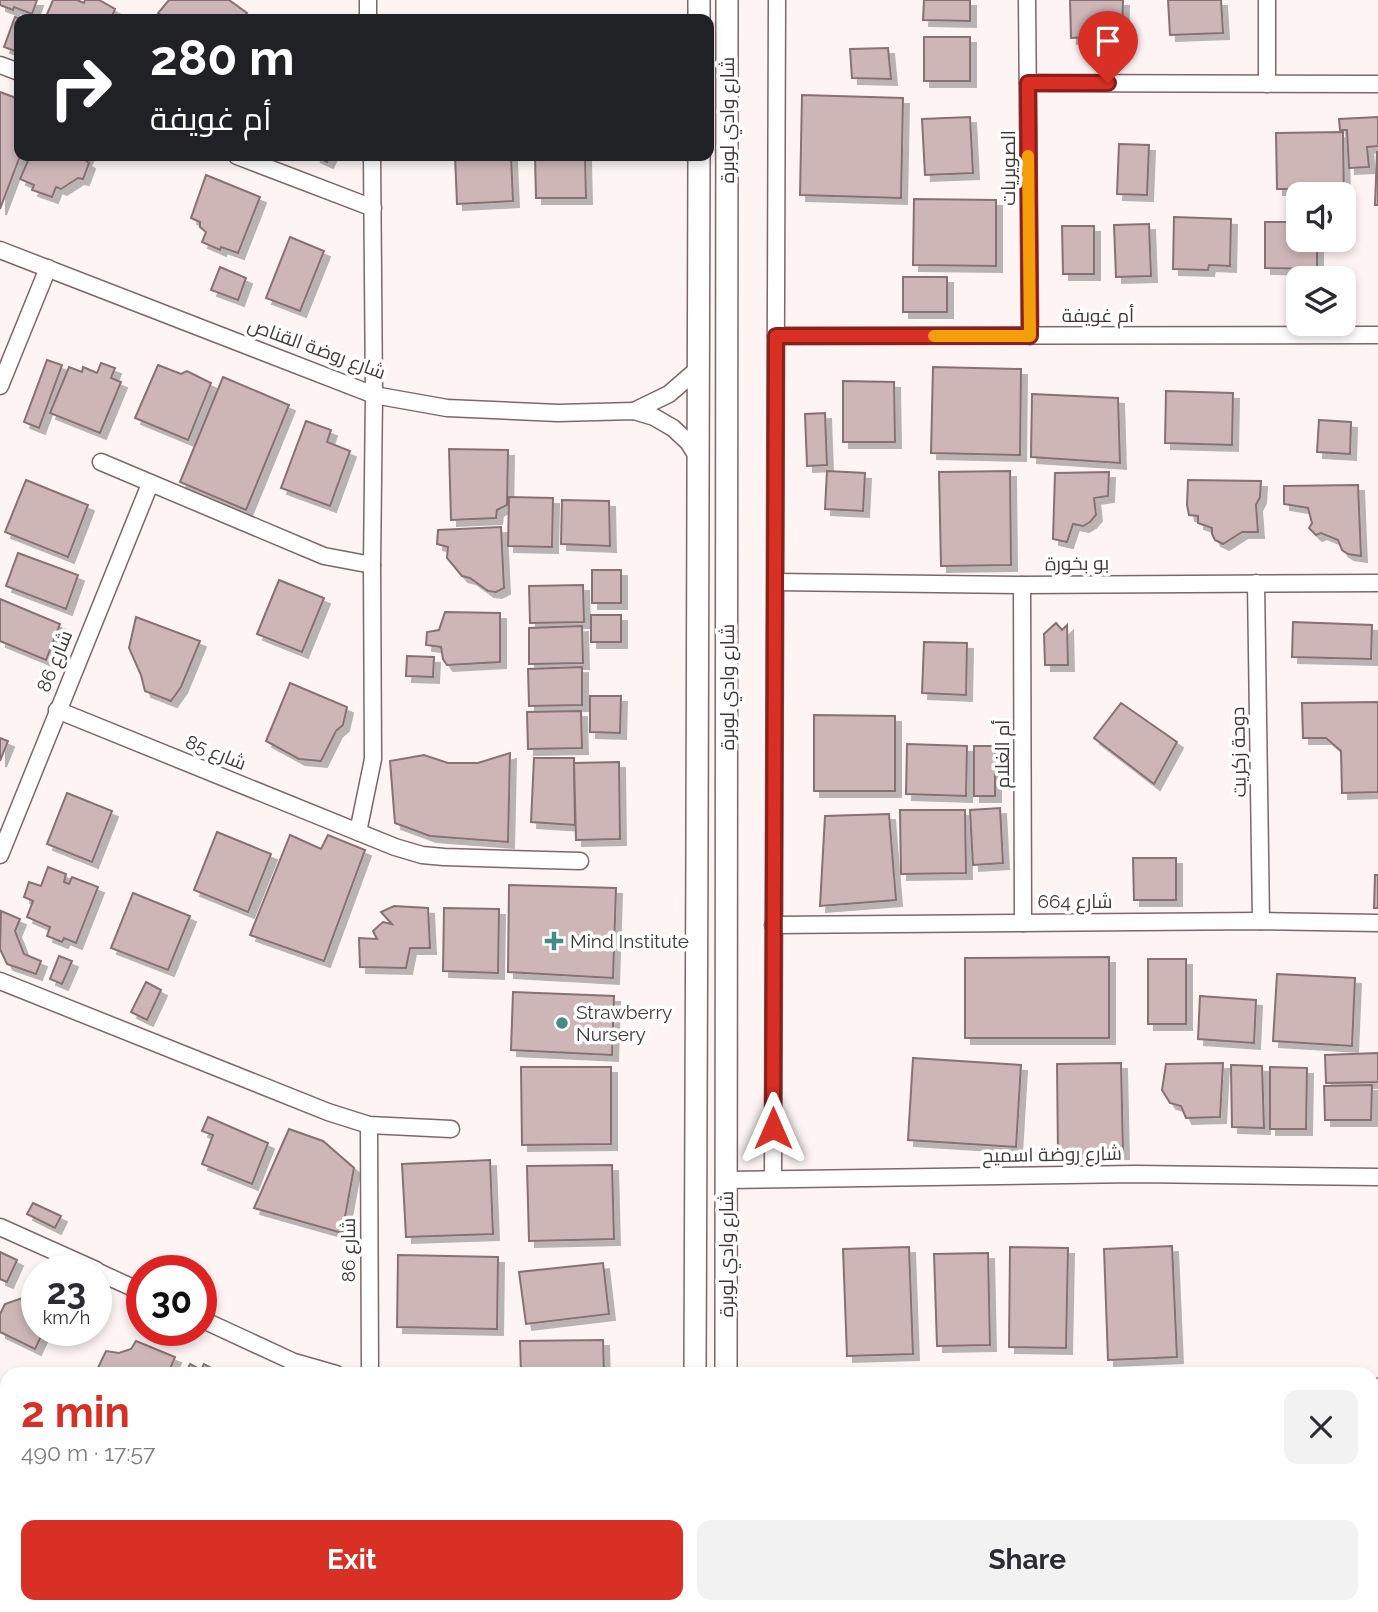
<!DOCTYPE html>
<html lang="en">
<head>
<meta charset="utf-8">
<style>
	body { margin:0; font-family:Raleway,Cairo,sans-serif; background:#f2f2f3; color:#2b2b33; height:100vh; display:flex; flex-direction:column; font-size:26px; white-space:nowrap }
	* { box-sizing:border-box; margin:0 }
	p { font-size:23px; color:#7c7c81 }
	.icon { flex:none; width:38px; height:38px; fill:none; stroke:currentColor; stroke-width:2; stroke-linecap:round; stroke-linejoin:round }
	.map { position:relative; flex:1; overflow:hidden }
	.panel { position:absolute; left:0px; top:1367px; width:1379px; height:247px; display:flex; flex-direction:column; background:#fff; border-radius:21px 21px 0 0; box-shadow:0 4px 10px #0003 }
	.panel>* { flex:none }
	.hud { position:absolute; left:14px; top:14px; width:700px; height:147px; border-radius:14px; box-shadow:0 4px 10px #0003; background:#202124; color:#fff; overflow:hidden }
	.buttons { position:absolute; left:1286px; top:182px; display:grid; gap:14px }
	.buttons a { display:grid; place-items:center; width:70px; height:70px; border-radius:14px; background:#fff; box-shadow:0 4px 10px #0003; font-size:35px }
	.speed { position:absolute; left:21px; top:1255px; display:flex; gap:14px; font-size:35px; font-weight:700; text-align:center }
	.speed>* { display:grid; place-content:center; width:91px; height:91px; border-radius:50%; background:#fff; box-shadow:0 4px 10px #0003; line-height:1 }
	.speed small { font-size:18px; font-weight:400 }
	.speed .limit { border:10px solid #d22; background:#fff; color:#111 }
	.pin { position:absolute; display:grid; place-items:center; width:60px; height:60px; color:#fff; margin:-72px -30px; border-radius:50% 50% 50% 0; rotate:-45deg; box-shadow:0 0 7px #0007 }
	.pin .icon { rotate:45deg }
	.me { position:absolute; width:77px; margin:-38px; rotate:0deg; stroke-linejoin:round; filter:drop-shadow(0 0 5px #0008) }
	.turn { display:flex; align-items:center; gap:24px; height:147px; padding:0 21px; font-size:32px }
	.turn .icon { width:91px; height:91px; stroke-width:2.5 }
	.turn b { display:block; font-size:49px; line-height:60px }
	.round { display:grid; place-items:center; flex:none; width:74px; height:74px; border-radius:14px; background:#f2f2f3 }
	.overview { display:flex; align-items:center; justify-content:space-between; height:119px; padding:0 21px }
	h1 { font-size:42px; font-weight:700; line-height:52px; color:#d93025 }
	.primary-button { display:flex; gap:14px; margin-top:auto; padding:14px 21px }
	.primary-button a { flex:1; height:80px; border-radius:14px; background:#d93025; color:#fff; font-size:28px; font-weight:700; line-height:80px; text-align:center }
	.primary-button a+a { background:#f2f2f3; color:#2b2b33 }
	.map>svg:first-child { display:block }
	.building { fill:#ceb6b7; stroke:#877172; stroke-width:2; filter:url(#shadow) }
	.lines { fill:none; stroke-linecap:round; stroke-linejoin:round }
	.street-casing { stroke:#7d6769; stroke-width:19 }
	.secondary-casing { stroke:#7d6769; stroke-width:24 }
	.street { stroke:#fff; stroke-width:16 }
	.secondary { stroke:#fff; stroke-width:21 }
	.route-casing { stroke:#8d1f18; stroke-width:18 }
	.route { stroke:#d93025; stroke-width:12 }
	.slow { stroke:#f59e0b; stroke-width:12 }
	.poi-dot { fill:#448b8a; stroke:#fff; stroke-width:2.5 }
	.labels { text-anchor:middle; stroke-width:7; stroke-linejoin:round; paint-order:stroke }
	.street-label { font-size:19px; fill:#413737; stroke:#fff }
	.poi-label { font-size:19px; fill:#413737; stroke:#fff; text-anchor:start }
</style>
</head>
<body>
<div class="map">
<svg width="1378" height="1612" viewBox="0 0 1378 1612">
	<defs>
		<filter id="shadow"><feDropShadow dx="6" dy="6" stdDeviation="0" flood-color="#0004"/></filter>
	</defs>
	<rect width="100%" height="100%" fill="#fef4f4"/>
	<g class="building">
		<path d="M0 0H37L32 14 14 7 13 10 0 5Z"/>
		<path d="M53 0H77L84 3 85 0H99L115 9 111 19H45Z"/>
		<path d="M169 0H229L247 13 242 19H166L158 13Z"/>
		<path d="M924 0H970V21L923 20Z"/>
		<path d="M1070 0H1123L1122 35 1071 38Z"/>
		<path d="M1168 0H1221L1223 33 1170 35Z"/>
		<path d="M15 17 22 19H19L18 52 4 47Z"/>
		<rect x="924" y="37" width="46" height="44"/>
		<path d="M888 48 891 79 852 78 850 49Z"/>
		<path d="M0 92 19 99 20 156 0 209Z"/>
		<path d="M802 95 903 98 901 198 800 195Z"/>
		<path d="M970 117 973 173 925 175 922 119Z"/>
		<path d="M1378 117V146L1367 147 1369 167 1349 168 1347 130H1340L1339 119Z"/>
		<path d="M1343 132 1344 205V194H1300L1294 189H1277L1276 133Z"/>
		<path d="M1119 144 1149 145 1147 195 1117 194Z"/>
		<path d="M1377 152H1378V205H1375Z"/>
		<path d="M30 156H87L85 160 89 163 83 179 78 178 61 189 56 187 52 197 32 190 34 185 20 179Z"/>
		<path d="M314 156H330L327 162Z"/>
		<path d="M455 156H511L513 201 457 204Z"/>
		<path d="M535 156H585L586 198H536Z"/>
		<path d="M206 175 260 197 238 253 221 247 220 250 202 242 206 232 200 227V222L191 218Z"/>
		<path d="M914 199 996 200V266L913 265Z"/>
		<path d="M1174 217 1231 219 1230 266 1209 265 1208 270 1173 269Z"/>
		<path d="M1265 222H1298V240H1317V269L1265 268Z"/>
		<path d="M1149 224 1151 276 1116 277 1114 225Z"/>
		<path d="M1062 226H1094V274H1063Z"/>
		<path d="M290 237 324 251 300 311 266 298Z"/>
		<path d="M220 267 246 278 238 300 211 290Z"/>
		<rect x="903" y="277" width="44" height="35"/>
		<path d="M47 360 62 365 39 428 24 422Z"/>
		<path d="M101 363 115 368 111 378 121 382 100 433 50 413 69 367 82 372 83 367 97 373Z"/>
		<path d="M158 365 181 374 187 371 211 383 188 440 135 418Z"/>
		<path d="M933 367 1021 369 1020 455 931 453Z"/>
		<path d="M223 377 289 405 246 510 180 482Z"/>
		<path d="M843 381 894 382 895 442H843Z"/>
		<path d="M1166 391 1233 393 1232 445 1165 443Z"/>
		<path d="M1032 394 1118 398 1120 463 1031 457Z"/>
		<path d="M825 413 827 465 807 466 805 414Z"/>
		<path d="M1319 420 1351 422 1350 454 1317 452Z"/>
		<path d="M306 421 331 430 327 442 350 451 330 506 281 488Z"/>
		<path d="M449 449 508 450 507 505 497 510 496 518 451 520Z"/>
		<path d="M827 471 865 473 863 511 825 509Z"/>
		<path d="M1010 471 1011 565 941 566 939 472Z"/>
		<path d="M1109 472 1108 496 1094 498 1096 515 1090 522 1083 526 1073 524 1067 542 1053 539 1055 473Z"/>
		<path d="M26 480 88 505 68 557 5 532Z"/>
		<path d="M1188 480 1261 481 1260 497 1256 505 1258 532H1242L1223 544 1215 540 1212 534V528L1198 523V516L1189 515 1187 505Z"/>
		<path d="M1358 485 1361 556 1348 554 1342 550 1338 540 1321 533 1316 535 1309 528 1312 523 1308 508 1284 504V486Z"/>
		<path d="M509 497 553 498 552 547 508 546Z"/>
		<path d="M562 500 609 501 610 546 561 544Z"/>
		<path d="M501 527 504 588 496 592 488 591 470 578 462 576 447 558 448 547 437 544 438 530Z"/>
		<path d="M18 553 78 575 66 609 6 586Z"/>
		<rect x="592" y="570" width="29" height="33"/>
		<path d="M279 580 324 598 302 652 257 634Z"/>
		<path d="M583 585 584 622 530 623 529 586Z"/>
		<path d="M0 599 60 624 46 660 0 641Z"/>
		<path d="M445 612 500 613V662L447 665 443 659 441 647 426 645 427 632 439 630Z"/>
		<rect x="591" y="615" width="30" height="27"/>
		<path d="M136 617 200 641 181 687 171 701 145 691 141 675 129 648Z"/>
		<path d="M1293 622 1372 625 1371 659 1292 657Z"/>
		<path d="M1056 623 1062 630 1067 625 1068 665H1045L1044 634Z"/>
		<path d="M582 626 583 663 529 664V628Z"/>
		<path d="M924 642 967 643 966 695 922 693Z"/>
		<path d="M407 656 434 657 433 677 406 676Z"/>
		<path d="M582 667V705L529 706 528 669Z"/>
		<path d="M290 683 347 707 343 725 336 731 321 761 299 759 266 741Z"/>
		<path d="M590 696H621L620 733 590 732Z"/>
		<path d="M1378 702V792L1342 793 1341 751 1326 738H1303L1302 703Z"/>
		<path d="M1121 703 1177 742 1154 784 1094 738Z"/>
		<path d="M581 711 582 748 528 749 527 712Z"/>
		<path d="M814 715 895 716V791H814Z"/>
		<path d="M0 738 8 741 0 761Z"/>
		<path d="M907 744 967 746 966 796 906 794Z"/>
		<rect x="974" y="746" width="21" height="50"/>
		<path d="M510 753 508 842 430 836 395 823 390 761 424 755 448 763H478Z"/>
		<path d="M534 758H574L575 825 531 822Z"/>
		<path d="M619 762 620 839 576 840 574 763Z"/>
		<path d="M67 793 112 811 92 862 47 844Z"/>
		<path d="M1000 808 1003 863 973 865 970 810Z"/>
		<path d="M900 810H965L966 873 901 874Z"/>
		<path d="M889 814 896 900 820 906 825 816Z"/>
		<path d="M217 832 271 854 248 912 194 890Z"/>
		<path d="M290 835 321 849 328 835 365 850 324 961 250 935Z"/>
		<path d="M1133 858H1176V900H1134Z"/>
		<path d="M48 867 66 874 64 882 69 884 72 877 98 887 76 943 64 938 62 942 47 936 50 927 27 917 33 901 24 897 29 882 41 886Z"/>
		<path d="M1375 875H1378V908H1374Z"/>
		<path d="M509 885 616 888 613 978 508 972Z"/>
		<path d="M133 893 190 916 168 970 111 948Z"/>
		<path d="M394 906 428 908 430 948H410L406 968 360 967 359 938 377 939 373 931 383 922 392 924 381 912Z"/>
		<path d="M444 908 499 909 498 973 443 971Z"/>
		<path d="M1 911 20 919 15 931 24 954 41 961 36 974 7 964 0 949Z"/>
		<path d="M59 956 72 961 62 984 50 979Z"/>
		<path d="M1109 957V1038H965V958Z"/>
		<rect x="1148" y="959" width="38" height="65"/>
		<path d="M1277 974 1355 978 1352 1046 1273 1041Z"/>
		<path d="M146 982 161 990 147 1020 131 1012Z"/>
		<path d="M513 992 614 996 612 1055 511 1050Z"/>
		<path d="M1200 996 1256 1000 1254 1043 1198 1039Z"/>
		<path d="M1378 1053V1082L1326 1083 1325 1055Z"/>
		<path d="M913 1058 1021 1065 1016 1147 908 1140Z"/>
		<path d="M1121 1063 1123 1153 1058 1154 1057 1064Z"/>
		<path d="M1223 1063 1220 1117 1186 1118 1181 1106 1170 1103 1162 1090 1166 1064Z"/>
		<path d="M1231 1065 1262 1066 1264 1128 1232 1127Z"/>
		<path d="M521 1067H611V1144L522 1145Z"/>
		<path d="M1270 1067 1307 1068 1306 1129H1270Z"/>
		<path d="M1372 1085 1371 1120H1325L1324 1086Z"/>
		<path d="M208 1117 268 1143 252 1184 202 1164 213 1135 202 1131Z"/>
		<path d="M289 1129 323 1141 354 1168 342 1233 254 1208Z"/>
		<path d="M490 1160 493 1234 406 1237 402 1164Z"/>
		<path d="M612 1165 614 1239 529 1241 527 1166Z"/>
		<path d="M33 1203 61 1216 55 1228 27 1214Z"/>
		<path d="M1172 1246 1177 1357 1108 1360 1104 1249Z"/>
		<path d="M909 1247 913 1354 847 1356 843 1249Z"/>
		<path d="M1010 1247 1068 1248 1066 1348 1009 1347Z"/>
		<path d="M0 1252 17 1260 7 1282 0 1279Z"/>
		<path d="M988 1253 990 1345 937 1346 934 1254Z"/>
		<path d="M398 1255 498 1257 497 1329 397 1327Z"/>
		<path d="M603 1263 609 1314 526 1324 519 1272Z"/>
		<path d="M28 1296 37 1301V1330H44L35 1349 0 1332V1314L5 1304Z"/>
		<path d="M603 1340 604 1374H521L520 1341Z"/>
		<path d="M136 1341 175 1357 168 1374H95L106 1351 119 1353 131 1349Z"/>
		<path d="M190 1364 201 1370 204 1364 223 1374H185Z"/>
		<path d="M0 1525 7 1529 6 1607 0 1604Z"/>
		<path d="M820 1606H869V1609L819 1610Z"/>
		<path d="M1145 1606H1157V1612H1144Z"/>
		<path d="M1161 1606H1179V1612H1160Z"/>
		<path d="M1247 1606H1281V1612H1246Z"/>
		<rect x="1295" y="1606" width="31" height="6"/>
		<path d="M893 1607V1612H874V1608Z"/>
	</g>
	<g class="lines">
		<g class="street-casing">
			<g id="street">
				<path d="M368 0V19"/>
				<path d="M1027 0 1030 336"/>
				<path d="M0 65 19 72"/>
				<path d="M1028 83 1378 84"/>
				<path d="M1267 84V0"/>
				<path d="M237 156 373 208"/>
				<path d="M0 250 374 395 447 408 558 413 634 411 654 417 673 428 688 442 699 459"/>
				<path d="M776 336 1378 335"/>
				<path d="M0 386 48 268"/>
				<path d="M634 411 669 394 699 368"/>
				<path d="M101 462 324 556 372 565"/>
				<path d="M776 582 1022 585 1378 583"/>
				<path d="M1256 583 1261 921"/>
				<path d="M1022 585 1023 923"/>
				<path d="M57 710 395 847 422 855 444 857 580 861"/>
				<path d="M358 832 373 759 372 565 374 395 372 156"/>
				<path d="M0 855 150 484"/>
				<path d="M773 925 1261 921 1378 923"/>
				<path d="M0 981 328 1112 369 1125 451 1129"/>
				<path d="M369 1125 370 1374"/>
				<path d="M773 1178 777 0"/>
				<path d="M726 1180 1136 1174 1378 1177"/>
				<path d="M0 1227 96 1270"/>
				<path d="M96 1271 142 1292"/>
				<path d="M201 1319 294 1362 336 1374"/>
				<path d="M1372 1387H1378"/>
				<path d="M0 1472 7 1475"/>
				<path d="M256 1606 267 1612"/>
				<path d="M370 1606V1612"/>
				<path d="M927 1606V1612"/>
				<path d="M1203 1612V1606"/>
			</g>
		</g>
		<g class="secondary-casing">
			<g id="secondary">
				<path d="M699 0V19"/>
				<path d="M695 1374C696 968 699 562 699 156"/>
				<path d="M726 1374 727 0"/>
				<path d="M695 1612V1606"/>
				<path d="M726 1612V1606"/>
			</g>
		</g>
		<use href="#street" class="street"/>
		<use href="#secondary" class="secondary"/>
	</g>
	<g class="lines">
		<g class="route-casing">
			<path id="route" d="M773 1128 776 336H1030L1028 83H1108"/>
		</g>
		<use href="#route" class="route"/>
		<path class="slow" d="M934 336H1030L1028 156"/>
	</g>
	<g class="poi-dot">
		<path d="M550.5 930.5h7v7h7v7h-7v7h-7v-7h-7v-7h7z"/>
		<circle cx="562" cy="1023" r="7"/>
	</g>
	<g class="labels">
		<g class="street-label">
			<text transform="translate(727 120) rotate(-90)" y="7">شارع وادي لوبرة</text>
			<text transform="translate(1008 168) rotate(-90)" y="7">الصويريات</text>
			<text x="1098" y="322">أم غويفة</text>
			<text transform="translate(317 348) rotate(20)" y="7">شارع روضة القناص</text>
			<text transform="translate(1077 563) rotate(-1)" y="7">بو بخورة</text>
			<text transform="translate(54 661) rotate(-68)" y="7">شارع 86</text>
			<text transform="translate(727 687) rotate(-90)" y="7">شارع وادي لوبرة</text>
			<text transform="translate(216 752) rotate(22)" y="7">شارع 85</text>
			<text transform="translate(1238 752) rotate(-91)" y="7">دوحة زكريت</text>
			<text transform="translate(1002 754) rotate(-90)" y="7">أم الغلام</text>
			<text x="1075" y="908">شارع 664</text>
			<text transform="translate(1052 1154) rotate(-1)" y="7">شارع روضة اسميح</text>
			<text transform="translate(348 1250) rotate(-90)" y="7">شارع 86</text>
			<text transform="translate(726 1254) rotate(-90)" y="7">شارع وادي لوبرة</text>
		</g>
		<g class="poi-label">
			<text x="570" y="948">Mind Institute</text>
			<text x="576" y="1019">Strawberry<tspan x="576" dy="22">Nursery</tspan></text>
		</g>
	</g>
</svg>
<div class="buttons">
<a><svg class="icon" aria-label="sound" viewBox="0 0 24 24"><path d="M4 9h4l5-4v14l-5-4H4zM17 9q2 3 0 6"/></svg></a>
<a><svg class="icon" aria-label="layers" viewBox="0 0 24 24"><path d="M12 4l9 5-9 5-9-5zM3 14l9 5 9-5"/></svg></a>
</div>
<div class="speed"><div>23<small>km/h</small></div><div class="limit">30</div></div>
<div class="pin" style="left:1108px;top:83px;background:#d93025"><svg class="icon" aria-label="arrive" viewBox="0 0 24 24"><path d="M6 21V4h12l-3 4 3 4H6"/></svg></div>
<svg class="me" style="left:773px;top:1128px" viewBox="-20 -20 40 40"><path d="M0-17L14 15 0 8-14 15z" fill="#d93025" stroke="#fff" stroke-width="4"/></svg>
<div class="hud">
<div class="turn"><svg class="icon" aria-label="right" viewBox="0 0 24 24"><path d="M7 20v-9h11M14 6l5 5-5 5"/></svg><div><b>280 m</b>أم غويفة</div></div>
</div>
<section class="panel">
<div class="overview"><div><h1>2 min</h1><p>490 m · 17:57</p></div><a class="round"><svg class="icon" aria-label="close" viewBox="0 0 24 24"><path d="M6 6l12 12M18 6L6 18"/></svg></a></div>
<div class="primary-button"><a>Exit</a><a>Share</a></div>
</section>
</div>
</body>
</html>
